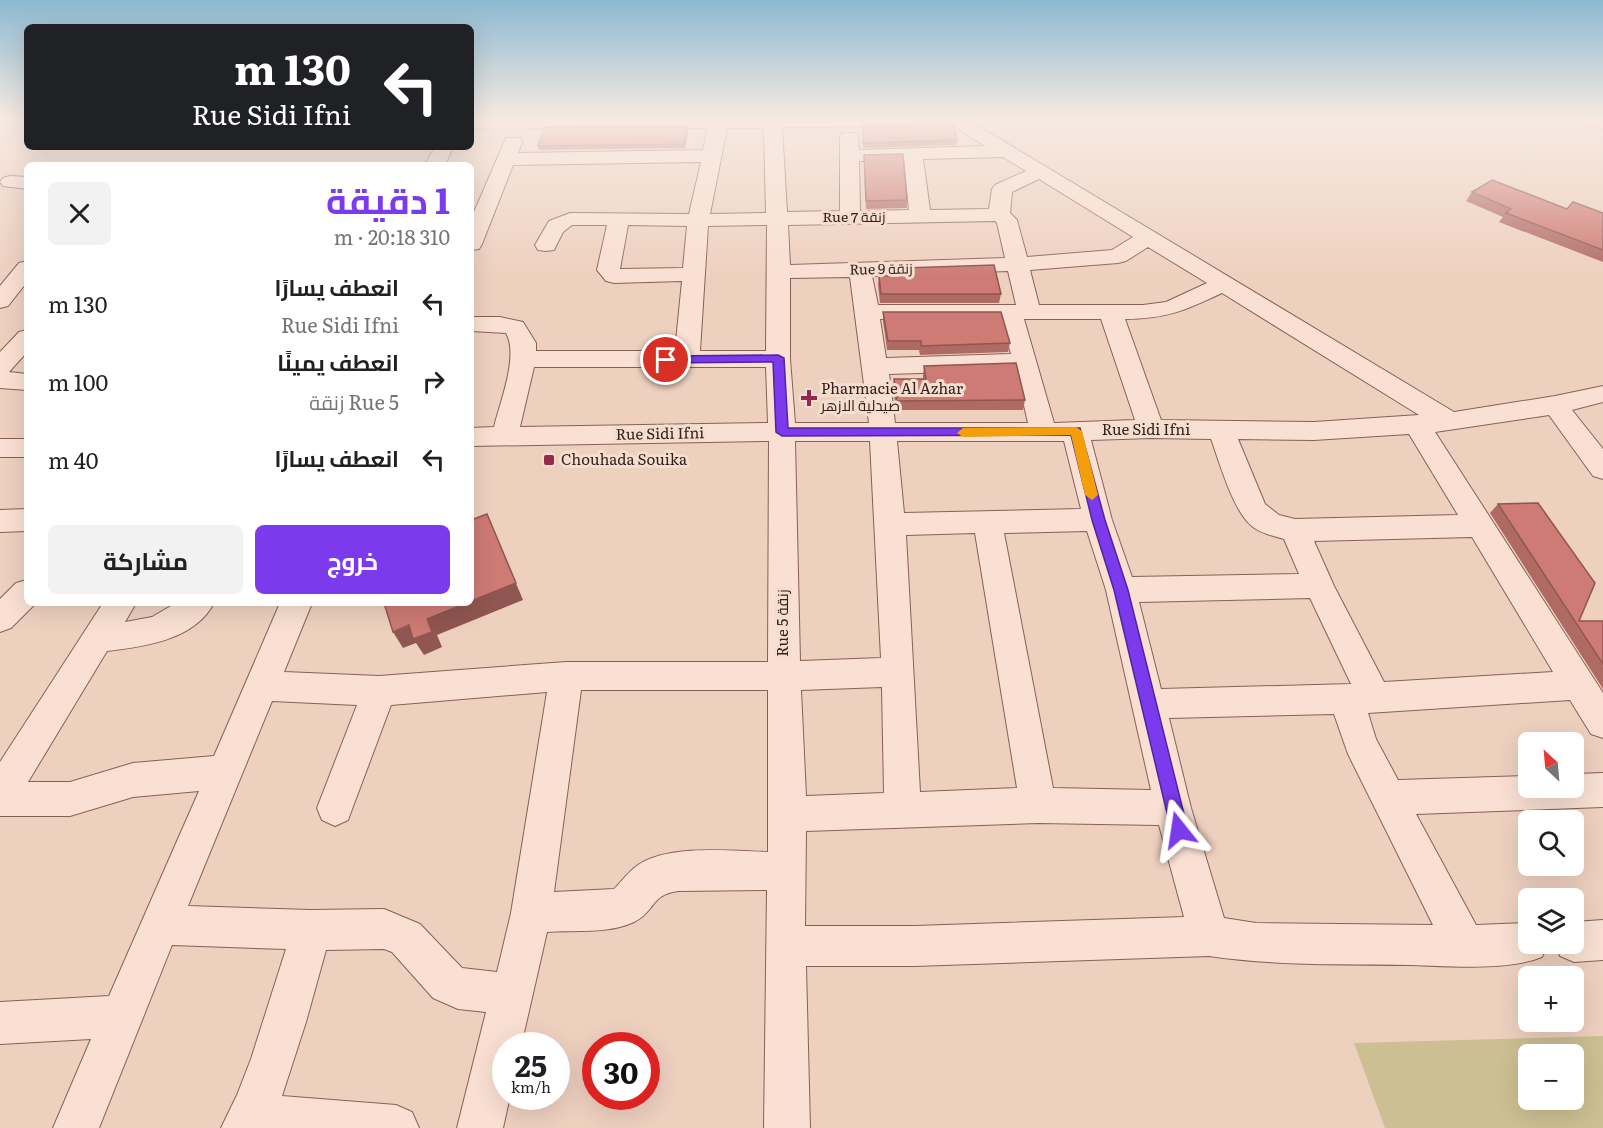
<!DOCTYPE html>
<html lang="ar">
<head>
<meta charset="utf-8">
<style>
	body { margin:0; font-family:Literata,Cairo,serif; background:#f2f2f2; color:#202124; direction:rtl; height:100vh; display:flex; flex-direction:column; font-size:22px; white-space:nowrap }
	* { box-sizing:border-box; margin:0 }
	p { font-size:20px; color:#757577 }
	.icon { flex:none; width:33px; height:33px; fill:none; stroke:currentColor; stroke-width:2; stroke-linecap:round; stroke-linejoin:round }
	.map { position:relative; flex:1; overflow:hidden; direction:ltr }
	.drawer { position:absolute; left:24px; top:162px; width:450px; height:444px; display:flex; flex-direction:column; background:#fff; border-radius:9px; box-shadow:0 6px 24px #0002; direction:rtl }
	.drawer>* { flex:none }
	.hud { position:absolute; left:24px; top:24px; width:450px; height:126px; border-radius:9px; box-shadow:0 6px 24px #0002; direction:rtl; background:#202124; color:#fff; overflow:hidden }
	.needle { width:39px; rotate:334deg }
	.tools { position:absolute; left:1518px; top:732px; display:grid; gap:12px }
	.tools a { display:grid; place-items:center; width:66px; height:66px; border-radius:9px; background:#fff; box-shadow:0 6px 24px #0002; font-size:30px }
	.speed { position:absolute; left:492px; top:1032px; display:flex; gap:12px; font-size:30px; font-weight:700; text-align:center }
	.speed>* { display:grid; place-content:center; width:78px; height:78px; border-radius:50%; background:#fff; box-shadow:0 6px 24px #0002; line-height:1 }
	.speed small { font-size:15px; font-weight:400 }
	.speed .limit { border:9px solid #d22; background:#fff; color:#111 }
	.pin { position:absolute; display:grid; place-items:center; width:51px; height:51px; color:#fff; margin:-26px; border:3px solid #fff; border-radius:50%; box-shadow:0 2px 6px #0007 }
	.me { position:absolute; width:66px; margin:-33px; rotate:345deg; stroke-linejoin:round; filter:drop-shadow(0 0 4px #0008) }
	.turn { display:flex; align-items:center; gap:21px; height:126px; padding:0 24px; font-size:27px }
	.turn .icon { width:78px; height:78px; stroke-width:2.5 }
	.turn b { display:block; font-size:42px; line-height:51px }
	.round { display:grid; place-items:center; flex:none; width:63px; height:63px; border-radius:9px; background:#f2f2f2 }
	.summary { display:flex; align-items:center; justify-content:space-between; height:102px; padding:0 24px }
	h1 { font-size:36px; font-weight:700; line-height:45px; color:#7c3aed }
	.button { display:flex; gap:12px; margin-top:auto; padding:12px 24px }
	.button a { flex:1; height:69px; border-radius:9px; background:#7c3aed; color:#fff; font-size:24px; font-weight:700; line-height:69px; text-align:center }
	.button a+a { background:#f2f2f2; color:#202124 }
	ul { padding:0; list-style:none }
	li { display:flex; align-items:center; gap:18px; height:78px; padding:0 24px }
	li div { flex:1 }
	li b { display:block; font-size:22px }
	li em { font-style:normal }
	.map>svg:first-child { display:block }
	.green { fill:#ccbf93; fill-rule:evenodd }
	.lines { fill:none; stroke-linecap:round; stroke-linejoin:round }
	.minor-casing { stroke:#876157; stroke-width:2 }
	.minor { fill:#f9e0d2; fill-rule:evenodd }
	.wall { fill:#b06a64 }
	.shaded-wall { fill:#905651 }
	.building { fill:#cd7b74; stroke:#905651; stroke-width:1.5 }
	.route { fill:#7c3aed; stroke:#51269a; stroke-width:1.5 }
	.slow { fill:#f59e0b }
	.poi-dot { fill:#96274d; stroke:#f5ddcf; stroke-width:2 }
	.labels { text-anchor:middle; stroke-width:6; stroke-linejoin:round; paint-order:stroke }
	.far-street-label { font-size:14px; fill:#36201c; stroke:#f5ddcf }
	.poi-label { font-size:15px; fill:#36201c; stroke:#f5ddcf; text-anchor:start }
	.street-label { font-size:15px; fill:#36201c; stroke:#f5ddcf }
</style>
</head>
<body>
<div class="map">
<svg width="1603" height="1128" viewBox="0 0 1603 1128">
	<rect width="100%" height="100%" fill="#eed0bf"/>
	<path class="green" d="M1603 1036V1128H1385L1354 1043ZM1574 1054V1100H1528V1054Z"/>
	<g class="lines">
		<g class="minor-casing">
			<g id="minor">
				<path d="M471 120H968L1454 412 1555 396 1603 386V402L1572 410 1603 449V479L1593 476 1549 415 1435 432 1603 693V738L1591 734 1570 700 1368 713 1376 739 1398 780 1528 776V788H1574V774L1603 773V807L1416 814 1476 925 1528 923V944H1548L1542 957C1508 971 1448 966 1410 965 1343 964 1276 966 1209 956L915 966H806L810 1128H764L767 890 678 891C650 895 656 911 634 922 609 934 574 930 547 932L521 1046H506V1096H510L503 1128H457L486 1012 458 1009 433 998 392 952 384 949 326 950 306 1022 282 1096 396 1105 412 1112 419 1128H221L237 1095 251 1059 286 949 172 945 99 1128H53L91 1039 0 1044V1002L109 996 199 791 133 797 70 816H0V762L103 603H136L125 622 152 617 176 603H214C195 640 143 647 107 651L28 782H70L133 763 214 756 280 603H312L284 672 379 676 566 662H768L769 441 471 446V428L494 427C500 402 519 356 506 333L471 331V317H500L523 322 536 343V351H675L682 281 614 283 606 281 597 270 607 225H572L563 232 554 250 546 251 538 250 535 245 549 221 570 213 689 214 701 162 513 165 482 244 479 249 471 250V219L506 138H520L522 142 518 153 703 150 708 128 471 129ZM954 126 985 146 859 150 858 137 856 133H842L840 137V211L787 212 782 127ZM727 128H764L766 213 710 214ZM1003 157 1026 171 995 185 992 189 989 209 930 210 923 159ZM904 160 909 210 860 211 859 161ZM1039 179 1133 237 1112 250 1027 257 1017 220 1010 213 1012 192ZM995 221 997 223 1005 258 790 265 788 225ZM628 225 687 226 683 268 620 269ZM767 225 766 351H700L708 226ZM1148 247 1207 283 1166 302 1143 305H1039L1030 270 1118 263 1126 261ZM1008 271 1016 305H878L872 276ZM850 277 869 423H795L790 359V278ZM1222 293 1419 415 1314 422 1161 420 1125 319C1166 319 1186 310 1222 293ZM880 319H1001L1011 354 886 358ZM1024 319H1101L1135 420 1054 423ZM534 367H766L768 423 520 427ZM1016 370 1028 423H895L889 374ZM1409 434 1458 515 1295 519 1279 515 1265 504 1238 439 1314 440ZM1151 438 1211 439C1220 463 1233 512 1253 527 1262 534 1274 536 1284 539L1299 574 1132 577 1112 520 1091 440ZM795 441H870L881 658 800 661ZM897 441H1064L1081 509 904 513ZM1087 531 1106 590 1151 790 1053 788 1004 533ZM975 533 1017 788 920 792 906 535ZM1472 537 1553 672 1384 682 1334 586 1314 541ZM1310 598 1351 684 1161 689 1139 602ZM882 687 884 793 806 796 801 690ZM581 690H768V852C731 851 670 844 638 865 629 871 622 881 614 889L554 892ZM547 692 511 913 497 972 462 968 420 924 384 909 311 910 188 906 272 701 357 705 317 808 322 820 335 826 348 820 391 705ZM1334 714 1348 754 1433 925 1256 923 1224 918 1191 808 1169 718ZM1038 823 1159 825 1184 917 915 926H805L806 831Z"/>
				<path d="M1579 120H1603V129L1582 124Z"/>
				<path d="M435 147H453L445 165H425Z"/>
				<path d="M10 176 27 177V189L3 186 0 182 3 178Z"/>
				<path d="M27 261V282L8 306 0 308V286L19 263Z"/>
				<path d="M27 330V352L9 372 27 374V390L0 388V352L19 332Z"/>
				<rect x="0" y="439" width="27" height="18"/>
				<path d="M27 509V531L0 532V510Z"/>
				<path d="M27 580V603H36L11 628 0 632V599L16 583Z"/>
				<path d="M1603 920V960L1574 962 1560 956 1555 944H1574V922Z"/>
			</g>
		</g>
		<use href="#minor" class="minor"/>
	</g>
	<g class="wall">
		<path d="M863 124 957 140 956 145 863 148Z"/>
		<path d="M688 130 685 148 539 150 538 146Z"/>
		<path d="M864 155 907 200V208L866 209Z"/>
		<path d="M1472 192 1567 209 1603 213V262L1499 222 1503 217 1466 201Z"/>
		<path d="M903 268 1001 294 999 303H880L878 285 879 276H903Z"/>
		<path d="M883 312 1010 343 1008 352 920 355 919 350H887L883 321Z"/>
		<path d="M924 366 1025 400 1023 410H896L893 388 894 379H923V375Z"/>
		<path d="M1498 504 1579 621H1603V689L1490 513Z"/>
	</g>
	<g class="shaded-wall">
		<path d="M688 126V130L685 148 684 144Z"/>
		<path d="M487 514 523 600 437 635 442 647 424 655 416 643 403 648 393 632 467 603H471Z"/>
	</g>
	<g class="building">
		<path d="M953 123 957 140 863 143V124Z"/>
		<path d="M688 126 684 144 538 146 545 127Z"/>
		<path d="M903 154 907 200 866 201 864 155Z"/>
		<path d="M1492 180 1567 209 1573 202 1603 213V250L1506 213 1511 209 1472 192Z"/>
		<path d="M994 265 1001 294H881L879 276H904L903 268Z"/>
		<path d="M883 312H1001L1010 343 921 346V341H888Z"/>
		<path d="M1016 363 1025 400 897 401 894 379H926L924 366Z"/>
		<path d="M1538 503 1595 583 1579 621H1603V664L1498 504Z"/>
		<path d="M487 514 516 583 471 601V520Z"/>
		<path d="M384 603H467L427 619 432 632 413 639 409 625 393 632Z"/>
	</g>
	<linearGradient id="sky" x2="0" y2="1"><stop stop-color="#8cb9d0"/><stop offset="0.43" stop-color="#f7eae2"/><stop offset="1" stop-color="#f7eae2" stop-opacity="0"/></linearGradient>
	<rect width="1603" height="277" fill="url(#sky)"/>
	<path class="route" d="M778 355 784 358 788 428H1080L1105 520 1128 590 1188 830 1185 835 1179 838 1173 835 1171 830 1114 590 1092 520 1071 435 782 436 776 432 773 362 666 363 661 360 666 356Z"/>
	<path class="slow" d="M1076 427 1082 431 1098 495 1092 500 1085 495 1071 435 963 437 957 433 963 428Z"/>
	<g class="poi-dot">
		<path d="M806 389h6v6h6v6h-6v6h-6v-6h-6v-6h6z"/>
		<rect x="543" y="454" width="12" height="12" rx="3"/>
	</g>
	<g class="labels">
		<g class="far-street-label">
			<text x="854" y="222">Rue 7 زنقة</text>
			<text transform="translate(881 269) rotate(-1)" y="5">Rue 9 زنقة</text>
		</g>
		<g class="poi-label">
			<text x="821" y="394">Pharmacie Al Azhar<tspan x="821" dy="17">صيدلية الازهر</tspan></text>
			<text x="561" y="465">Chouhada Souika</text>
		</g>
		<g class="street-label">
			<text x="1146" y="435">Rue Sidi Ifni</text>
			<text transform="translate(660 434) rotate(-1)" y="5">Rue Sidi Ifni</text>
			<text transform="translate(783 623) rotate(-90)" y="5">Rue 5 زنقة</text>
		</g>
	</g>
</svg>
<div class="tools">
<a><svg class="needle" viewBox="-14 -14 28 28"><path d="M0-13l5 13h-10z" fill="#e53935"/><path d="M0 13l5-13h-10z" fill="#757577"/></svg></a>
<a><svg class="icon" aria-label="search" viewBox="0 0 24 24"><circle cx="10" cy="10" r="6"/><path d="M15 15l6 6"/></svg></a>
<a><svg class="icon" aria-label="layers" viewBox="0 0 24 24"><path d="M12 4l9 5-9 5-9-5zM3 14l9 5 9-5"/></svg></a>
<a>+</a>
<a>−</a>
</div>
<div class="speed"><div>25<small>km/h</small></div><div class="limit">30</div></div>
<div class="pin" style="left:666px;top:360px;background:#d93025"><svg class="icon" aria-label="arrive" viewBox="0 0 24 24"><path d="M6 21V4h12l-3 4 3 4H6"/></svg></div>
<svg class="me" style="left:1179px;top:830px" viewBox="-20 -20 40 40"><path d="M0-17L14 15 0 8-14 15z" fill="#7c3aed" stroke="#fff" stroke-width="4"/></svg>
<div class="hud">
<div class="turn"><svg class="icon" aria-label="left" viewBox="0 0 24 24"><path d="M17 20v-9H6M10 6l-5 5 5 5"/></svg><div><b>130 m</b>Rue Sidi Ifni</div></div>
</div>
<section class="drawer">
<div class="summary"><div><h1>1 دقيقة</h1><p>310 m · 20:18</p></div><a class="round"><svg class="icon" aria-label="close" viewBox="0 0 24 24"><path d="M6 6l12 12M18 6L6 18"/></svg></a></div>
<ul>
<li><svg class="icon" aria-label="left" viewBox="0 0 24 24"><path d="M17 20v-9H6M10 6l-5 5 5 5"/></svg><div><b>انعطف يسارًا</b><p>Rue Sidi Ifni</p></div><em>130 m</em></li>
<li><svg class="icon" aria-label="right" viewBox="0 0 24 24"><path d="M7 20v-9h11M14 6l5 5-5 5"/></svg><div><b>انعطف يمينًا</b><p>Rue 5 زنقة</p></div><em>100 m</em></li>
<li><svg class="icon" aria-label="left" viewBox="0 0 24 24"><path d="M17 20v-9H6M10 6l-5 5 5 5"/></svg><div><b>انعطف يسارًا</b></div><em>40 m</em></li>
</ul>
<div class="button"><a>خروج</a><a>مشاركة</a></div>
</section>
</div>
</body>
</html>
